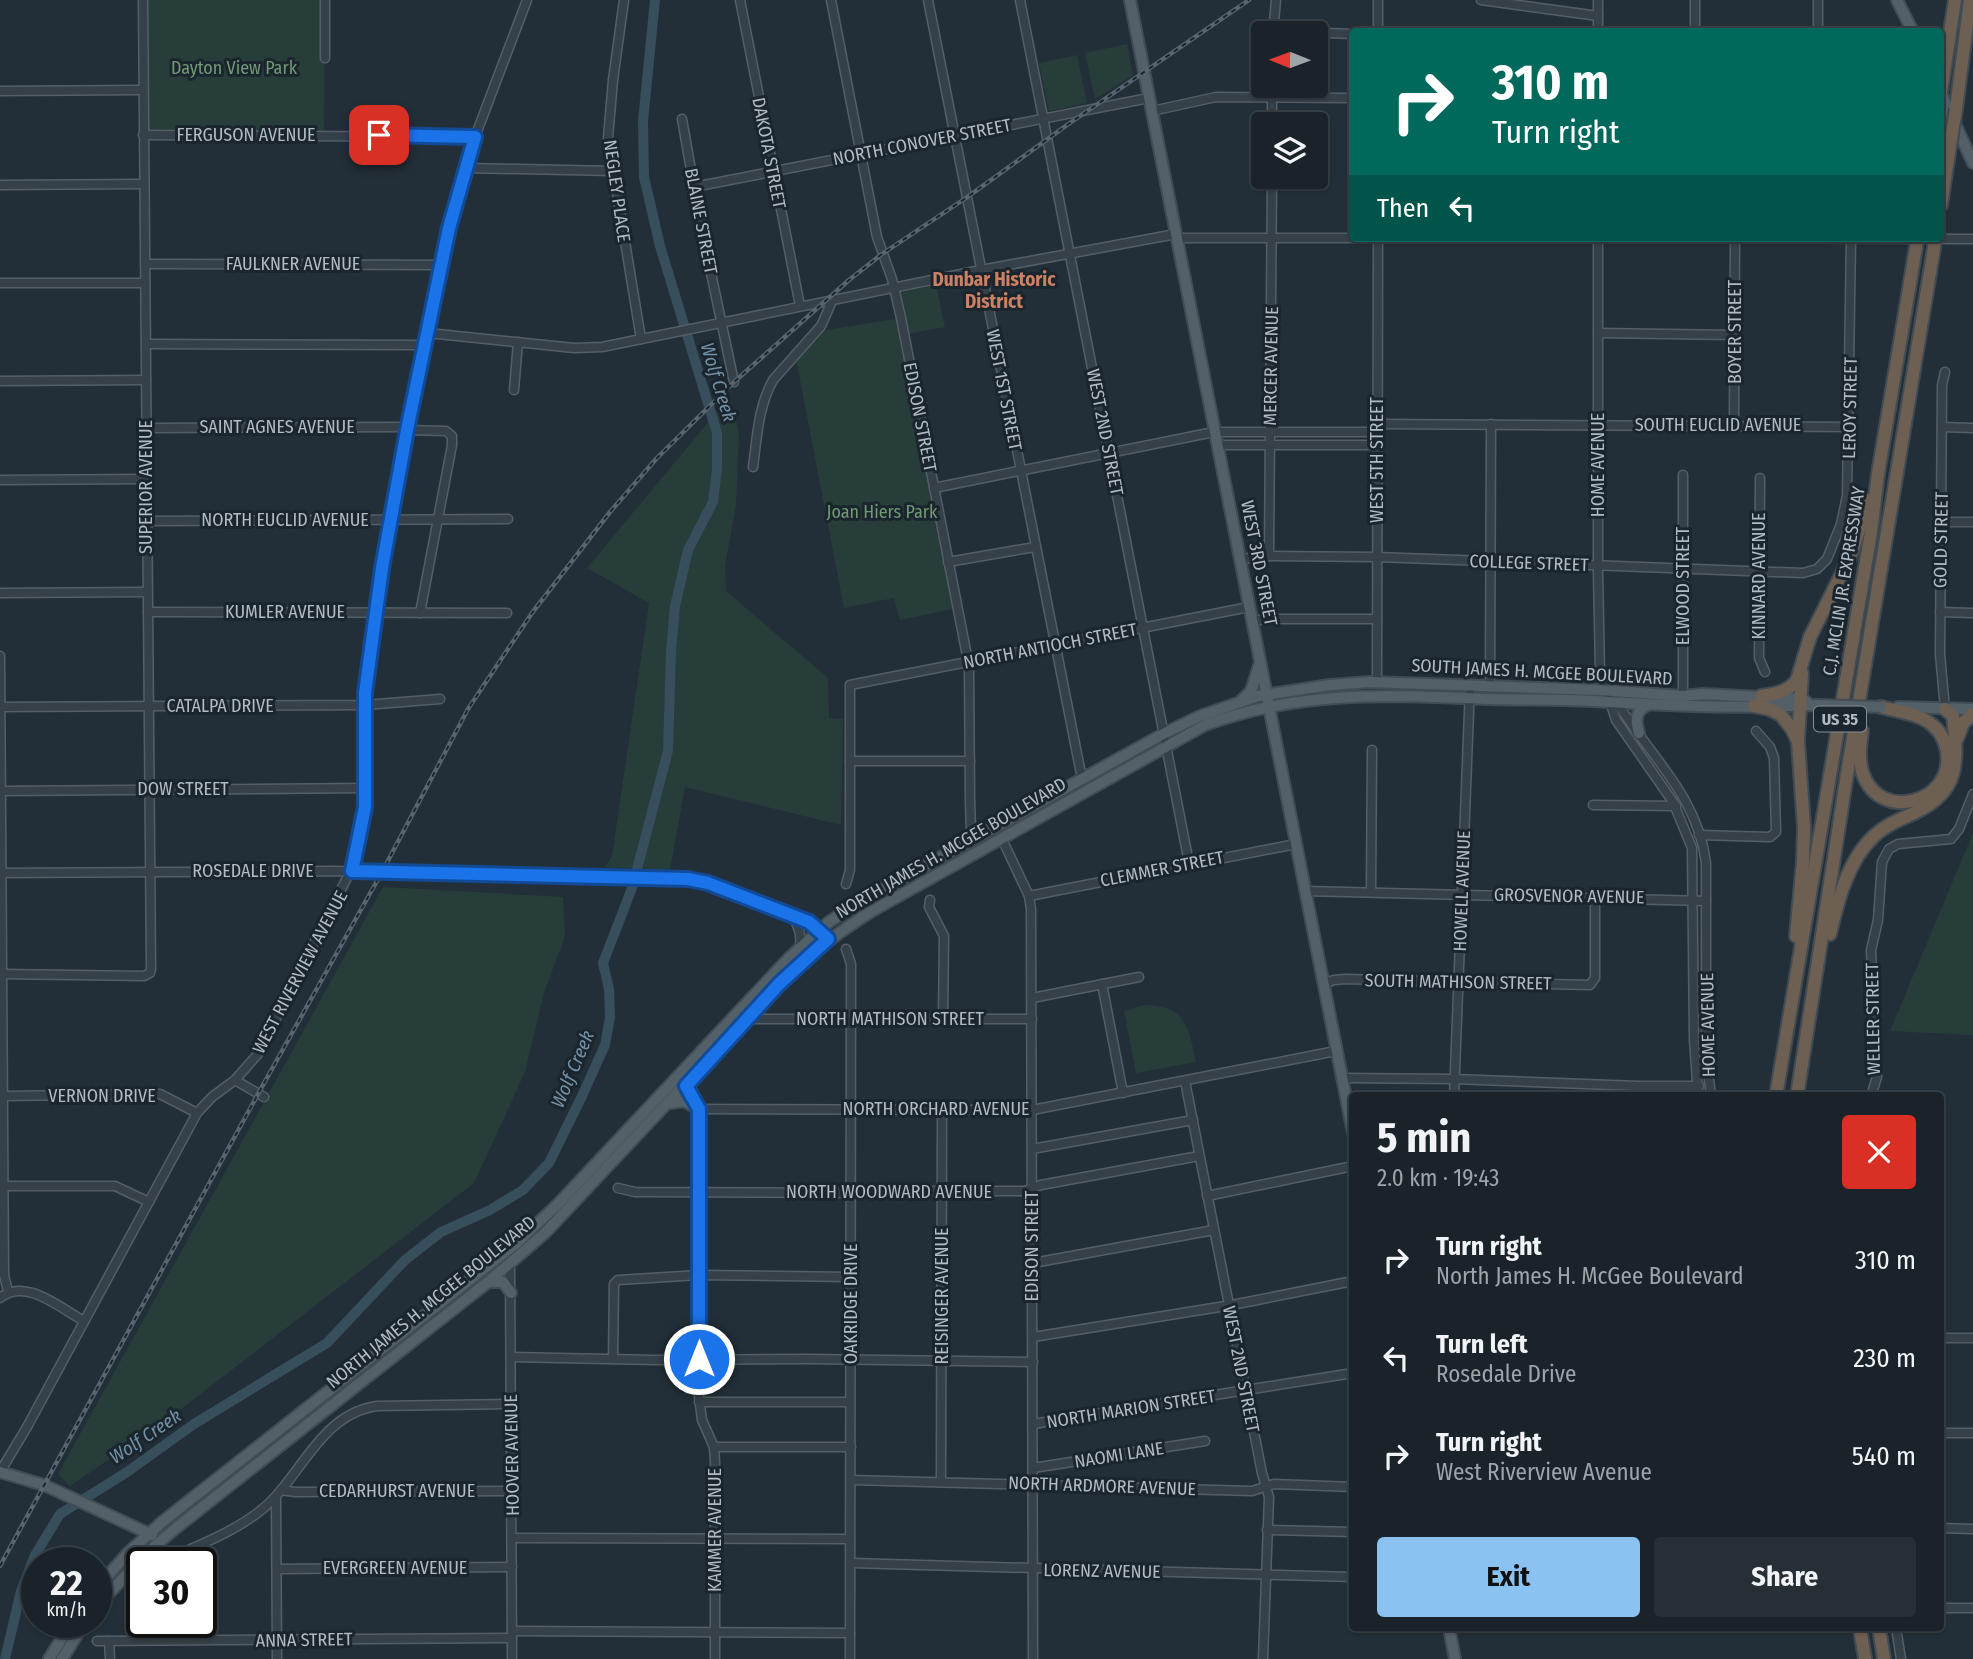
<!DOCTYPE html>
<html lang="en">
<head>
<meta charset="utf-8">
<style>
	body { margin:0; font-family:"Fira Sans Condensed",sans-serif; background:#272f36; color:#f1f3f6; height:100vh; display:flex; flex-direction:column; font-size:26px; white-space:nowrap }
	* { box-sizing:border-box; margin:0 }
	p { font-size:23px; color:#9fa4a8 }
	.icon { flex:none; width:38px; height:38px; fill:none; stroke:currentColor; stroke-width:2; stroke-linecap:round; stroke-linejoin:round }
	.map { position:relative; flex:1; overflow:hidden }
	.panel { position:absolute; left:1349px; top:1092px; width:595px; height:539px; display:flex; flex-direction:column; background:#1a232a; border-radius:7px; box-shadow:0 2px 5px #0004,0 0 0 2px #384047 }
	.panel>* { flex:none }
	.hud { position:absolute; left:1349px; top:28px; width:595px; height:214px; border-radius:7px; box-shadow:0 2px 5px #0004,0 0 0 2px #384047; background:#00695c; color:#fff; overflow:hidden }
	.needle { width:46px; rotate:271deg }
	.controls { position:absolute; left:1251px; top:21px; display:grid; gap:14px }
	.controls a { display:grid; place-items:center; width:77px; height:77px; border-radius:7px; background:#1a232a; box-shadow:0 2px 5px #0004,0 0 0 2px #384047; font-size:35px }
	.speed { position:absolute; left:21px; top:1547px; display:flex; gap:14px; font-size:35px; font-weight:700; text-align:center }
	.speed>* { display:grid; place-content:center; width:91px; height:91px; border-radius:50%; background:#1a232a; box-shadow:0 2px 5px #0004,0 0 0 2px #384047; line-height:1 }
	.speed small { font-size:18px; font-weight:400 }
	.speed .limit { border:4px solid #111; border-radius:10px; background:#fff; color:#111 }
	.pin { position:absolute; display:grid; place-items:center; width:60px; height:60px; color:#fff; margin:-30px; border-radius:14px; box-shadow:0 4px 10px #0006 }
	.me { position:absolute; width:77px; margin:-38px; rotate:0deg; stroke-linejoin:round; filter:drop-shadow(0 0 5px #0008) }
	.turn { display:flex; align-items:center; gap:24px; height:147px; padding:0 28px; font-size:32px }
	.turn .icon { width:91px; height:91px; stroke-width:2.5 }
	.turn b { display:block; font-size:49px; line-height:60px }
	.then { display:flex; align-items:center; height:66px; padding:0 28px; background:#0003; gap:14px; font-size:26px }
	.round { display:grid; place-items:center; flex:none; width:74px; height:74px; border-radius:7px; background:#272f36 }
	.overview { display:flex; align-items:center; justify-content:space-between; height:119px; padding:0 28px }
	h1 { font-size:42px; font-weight:700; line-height:52px }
	.cta { display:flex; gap:14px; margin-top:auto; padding:14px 28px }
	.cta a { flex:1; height:80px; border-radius:7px; background:#8ac2f1; color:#111; font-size:28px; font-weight:700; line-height:80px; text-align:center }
	.cta a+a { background:#272f36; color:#f1f3f6 }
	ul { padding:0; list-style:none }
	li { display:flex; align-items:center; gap:21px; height:98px; padding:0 28px }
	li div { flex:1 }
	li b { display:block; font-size:26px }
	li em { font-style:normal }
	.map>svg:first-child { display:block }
	.green { fill:#273d3a }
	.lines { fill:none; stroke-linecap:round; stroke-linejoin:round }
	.river { stroke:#374e5d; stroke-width:10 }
	.minor-casing { stroke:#545e66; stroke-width:11 }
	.major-casing { stroke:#424c54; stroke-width:14 }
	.highway-casing { stroke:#414b53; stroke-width:16 }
	.minor { stroke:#364048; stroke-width:8 }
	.major { stroke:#546068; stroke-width:10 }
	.highway { stroke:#6e5f53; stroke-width:12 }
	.rail-casing { stroke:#58656f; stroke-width:4.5 }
	.rail { stroke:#1b252d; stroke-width:2; stroke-dasharray:5; stroke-linecap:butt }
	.major-bridge-casing { stroke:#424c54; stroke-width:14; stroke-linecap:butt }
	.highway-bridge-casing { stroke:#414b53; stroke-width:16; stroke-linecap:butt }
	.major-bridge { stroke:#546068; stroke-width:10 }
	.highway-bridge { stroke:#6e5f53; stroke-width:12 }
	.route-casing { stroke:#114b97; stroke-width:18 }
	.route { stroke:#1a73e8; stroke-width:12 }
	.labels { text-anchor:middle; stroke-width:6; stroke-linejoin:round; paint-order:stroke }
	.shield { fill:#1b252d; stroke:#848e97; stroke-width:2 }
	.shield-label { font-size:16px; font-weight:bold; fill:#b1bbc4 }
	.park-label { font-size:18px; fill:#719974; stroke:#1b252d }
	.street-label { font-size:18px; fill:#b1bbc4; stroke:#1b252d }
	.neighbourhood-label { font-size:19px; font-weight:bold; fill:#cc8164; stroke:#1b252d }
	.water-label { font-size:19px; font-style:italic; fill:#7391a6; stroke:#1b252d }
</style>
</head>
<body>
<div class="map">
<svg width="1973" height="1659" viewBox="0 0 1973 1659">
	<rect width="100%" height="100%" fill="#232f38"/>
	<g class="green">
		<path d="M143 0H325L324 136 143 135Z"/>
		<path d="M1127 44 1133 75 1095 99 1085 53Z"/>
		<path d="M1077 55 1087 103 1049 111 1039 63Z"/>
		<path d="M936 285 945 327 907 334 899 293Z"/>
		<path d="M901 318 957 608 900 620 894 598 844 608 795 354 815 332Z"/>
		<path d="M730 396 739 433 736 505 725 566 726 591 828 678 829 718 843 719 841 825 685 787 670 870 605 867 612 856 649 603 587 568Z"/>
		<path d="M1973 833V1035L1890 1031Z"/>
		<path d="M383 887 563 897 565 936 544 993 525 1072 474 1183 168 1419 70 1486 58 1474Z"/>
		<path d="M1144 1005C1186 1006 1188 1025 1196 1062L1136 1073 1124 1011Z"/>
	</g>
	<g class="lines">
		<path class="river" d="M5 1659 21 1591 35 1555 60 1514 127 1472 194 1424 327 1343 405 1260 441 1232 490 1210 523 1190 549 1163 582 1096 605 1045 610 1017 609 989 603 963 632 888 668 751 671 652 675 606 688 550 713 502 717 469V433L660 246 644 177 643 121 655 0"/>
		<g class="minor-casing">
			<g id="minor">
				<path d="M624 0 613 80 608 138 641 339"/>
				<path d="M740 0 800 306"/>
				<path d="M831 0 877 237 892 279 901 318 969 666 970 801 971 830 974 839"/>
				<path d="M928 0 1082 779"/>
				<path d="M1020 0 1189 863"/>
				<path d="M1481 0 1598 16"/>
				<path d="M1598 0V32"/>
				<path d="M1818 0V32"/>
				<path d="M1378 32V0"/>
				<path d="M1695 32V0"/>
				<path d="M1273 33 1276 0"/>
				<path d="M1327 33 1353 34"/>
				<path d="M325 58V0"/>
				<path d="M0 91 143 90"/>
				<path d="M1152 111 1216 97 1353 98"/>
				<path d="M682 119 700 221 734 382"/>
				<path d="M1272 124V86"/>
				<path d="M143 135 475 137"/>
				<path d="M466 168 613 171"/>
				<path d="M0 185 143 184"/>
				<path d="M694 187 1149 98"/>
				<path d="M1177 238H1353"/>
				<path d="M1481 238 1973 239"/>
				<path d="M1598 238V572L1600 672 1616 720 1673 802 1692 848 1694 1039 1698 1096"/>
				<path d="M145 264 442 265"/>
				<path d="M0 283H145"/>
				<path d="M428 333 574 348 602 347 981 270 1176 234"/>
				<path d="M1598 333 1735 335"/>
				<path d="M146 344 425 345"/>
				<path d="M1945 372 1942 385 1940 654 1945 709"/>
				<path d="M0 381 146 380"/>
				<path d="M514 390 518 342"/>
				<path d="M1377 424 1849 427"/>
				<path d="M1734 425 1735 239"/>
				<path d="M1942 427 1973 428"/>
				<path d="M146 428 408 427"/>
				<path d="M407 430 446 431 452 436V445L420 613"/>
				<path d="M1217 445H1376"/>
				<path d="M753 467C757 438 758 407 773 380L821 326 833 299"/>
				<path d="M1683 475V696"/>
				<path d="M1760 478 1759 658 1765 672"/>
				<path d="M0 480 146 479"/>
				<path d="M934 488 1214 432H1377"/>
				<path d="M146 521 508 519"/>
				<path d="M1941 522H1973"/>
				<path d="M1269 556 1272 177"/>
				<path d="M1240 559 1269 556 1376 557 1803 573 1817 569 1827 559 1841 524 1847 496 1851 238"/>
				<path d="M948 562 1035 547"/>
				<path d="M0 593 147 592"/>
				<path d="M148 612 507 613"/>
				<path d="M1940 612 1973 613"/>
				<path d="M1252 621 1267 619H1377"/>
				<path d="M0 656 4 1275 8 1291"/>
				<path d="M1377 682 1378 238"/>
				<path d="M1490 687 1491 424"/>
				<path d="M1616 701C1649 755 1698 796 1706 863V1056L1711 1096"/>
				<path d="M0 707 365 705 440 699"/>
				<path d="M850 761H970"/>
				<path d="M1 791 366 788"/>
				<path d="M1593 805 1676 806"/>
				<path d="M1699 835 1770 837 1776 832 1774 758 1770 747 1756 731"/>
				<path d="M1002 839 1029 896 1031 909 1033 1659"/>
				<path d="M0 873 334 871 688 879 708 883 809 922 828 939"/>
				<path d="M846 884 850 870V685L1249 607"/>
				<path d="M1305 891 1706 901"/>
				<path d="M1371 892 1372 750"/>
				<path d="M1029 896 1296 844"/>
				<path d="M930 900 929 907 944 936 943 1019"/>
				<path d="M792 916C799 926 802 935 800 947"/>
				<path d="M846 949 851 964 850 1659"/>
				<path d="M2 974 144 976 150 973 151 969 143 0"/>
				<path d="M1102 984 1123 1093"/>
				<path d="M1323 984 1334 980 1345 979 1590 985 1595 978V897"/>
				<path d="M1032 998 1139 977"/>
				<path d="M748 1019H1032"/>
				<path d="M1342 1078 1454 1079 1638 1086H1699"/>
				<path d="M235 1080 264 1097"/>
				<path d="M683 1081 699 1109V1397L702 1420 714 1447 715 1461V1659"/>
				<path d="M1185 1081 1262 1473 1269 1497 1263 1659"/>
				<path d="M3 1096 160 1094 197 1113"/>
				<path d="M1454 1096 1470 686"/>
				<path d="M1871 1096 1877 1077 1871 950 1878 920 1882 862 1889 849 1898 844 1951 839 1959 829 1973 794"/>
				<path d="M699 1109 1032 1110 1336 1051"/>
				<path d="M1032 1149 1193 1120"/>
				<path d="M3 1186H115L149 1202"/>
				<path d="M618 1188 635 1192 843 1193 855 1191H1025L1041 1185 1199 1156"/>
				<path d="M1207 1196 1353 1166"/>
				<path d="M510 1262 512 1659"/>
				<path d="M1033 1263 1214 1230"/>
				<path d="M0 1298C25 1277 60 1308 84 1321"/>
				<path d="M1033 1337 1232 1305 1353 1281"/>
				<path d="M1941 1338H1973"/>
				<path d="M511 1357 655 1360 808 1359 1033 1362"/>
				<path d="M613 1359 614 1284 618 1280 699 1275 851 1277"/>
				<path d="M699 1402H850"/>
				<path d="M1033 1424 1353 1373"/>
				<path d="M1941 1433H1973"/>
				<path d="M714 1447H851"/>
				<path d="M1033 1468 1205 1441"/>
				<path d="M0 1472 27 1427 197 1113 212 1097 235 1080 258 1054 353 866 365 807V693L374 613 407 430 457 195 475 137 527 0"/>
				<path d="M851 1480 1252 1491 1274 1484 1353 1487"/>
				<path d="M941 1482 942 1110"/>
				<path d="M281 1490 295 1492 512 1491"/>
				<path d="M276 1497 277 1659"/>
				<path d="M1941 1528 1973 1529"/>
				<path d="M1267 1530 1353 1532"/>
				<path d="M512 1538 850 1539"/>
				<path d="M160 1563C193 1547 231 1534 260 1511 301 1479 319 1414 377 1406L511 1404"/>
				<path d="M851 1563 1353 1577"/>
				<path d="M278 1569 512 1567"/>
				<path d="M1941 1608H1973"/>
				<path d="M1896 1628 1901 1659"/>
				<path d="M512 1631 850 1633"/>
				<path d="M97 1641 512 1638"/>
				<path d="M109 1641 110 1659"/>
			</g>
		</g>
		<g class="major-casing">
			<g id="major">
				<path d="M1130 0 1353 1133"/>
				<path d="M1897 0 1913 32"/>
				<path d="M1941 93 1973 163"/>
				<path d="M1241 701 1251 691 1259 666"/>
				<path d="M1898 707 1973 709"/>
				<path d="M1639 733C1635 720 1635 711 1648 705"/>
				<path d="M671 1103 684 1101 699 1109"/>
				<path d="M488 1282H503L511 1293"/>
				<path d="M0 1472 44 1485 152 1535"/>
				<path d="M96 1589 128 1553 162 1522 518 1242 559 1203 789 958 829 922 856 904 1165 733 1200 716 1258 696 1330 685 1370 682 1599 690 1683 696 1703 694 1801 699 1807 702"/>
				<path d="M96 1607 149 1551 176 1528 488 1282 545 1233 779 984C808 955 837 933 872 911L1205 725C1301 690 1387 695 1487 699 1523 700 1558 699 1593 701 1667 706 1742 709 1816 705"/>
				<path d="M1449 1628 1455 1659"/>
				<path d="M49 1659 72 1622"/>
				<path d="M62 1659 85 1622"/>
			</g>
		</g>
		<g class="highway-casing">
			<g id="highway">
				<path d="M1941 92 1955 0"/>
				<path d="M1956 109 1970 0"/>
				<path d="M1941 205 1949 152"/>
				<path d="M1761 696C1775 694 1788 692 1797 680L1810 637 1850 557 1869 500"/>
				<path d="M1754 706 1769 709 1781 715 1792 729 1798 742 1804 827 1803 862 1796 936"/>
				<path d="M1862 731C1860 746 1858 760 1863 774 1880 823 1954 803 1947 752 1945 739 1938 728 1927 721 1914 713 1896 711 1881 707"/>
				<path d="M1798 739 1802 673"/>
				<path d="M1957 739 1963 723 1973 714"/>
				<path d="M1830 934C1838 900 1848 860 1874 836 1886 824 1902 819 1916 812 1962 790 1957 759 1953 716L1945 709"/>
				<path d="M1776 1096 1871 532 1878 474 1916 247"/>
				<path d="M1797 1096 1847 774 1934 248"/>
				<path d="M1860 1628 1865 1659"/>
				<path d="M1879 1628 1884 1659"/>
			</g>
		</g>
		<use href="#minor" class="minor"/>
		<use href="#major" class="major"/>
		<use href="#highway" class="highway"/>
		<g class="rail-casing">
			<path id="rail" d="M0 1566 258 1094 382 872 468 709 532 613 610 512 657 458 734 382 849 280 882 254 966 198 1067 125 1249 0"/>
		</g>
		<use href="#rail" class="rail"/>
		<g class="major-bridge-casing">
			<path id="major-bridge" d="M1816 705 1881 707"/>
		</g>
		<g class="highway-bridge-casing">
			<g id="highway-bridge">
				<path d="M1949 152 1956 109"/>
				<path d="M1916 247 1917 238"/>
				<path d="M1934 248 1935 238"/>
			</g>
		</g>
		<use href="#major-bridge" class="major-bridge"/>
		<use href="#highway-bridge" class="highway-bridge"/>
	</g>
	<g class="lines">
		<g class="route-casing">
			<path id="route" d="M379 135 475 137 449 228 407 430 382 568 365 693V807L352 871 688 879 708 883 809 922 828 939 779 984 686 1086 699 1109V1359"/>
		</g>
		<use href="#route" class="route"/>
	</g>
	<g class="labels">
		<rect class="shield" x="1814" y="706.5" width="52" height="25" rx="5"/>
		<g class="shield-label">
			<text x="1840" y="725">US 35</text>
		</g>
		<g class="park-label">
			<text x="234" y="74">Dayton View Park</text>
			<text x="882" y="518">Joan Hiers Park</text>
		</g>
		<g class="street-label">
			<text x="246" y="141">FERGUSON AVENUE</text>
			<text transform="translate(922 142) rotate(-11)" y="6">NORTH CONOVER STREET</text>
			<text transform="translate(769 153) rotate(79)" y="6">DAKOTA STREET</text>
			<text transform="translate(617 191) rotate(82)" y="6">NEGLEY PLACE</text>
			<text transform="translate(701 221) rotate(79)" y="6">BLAINE STREET</text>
			<text x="293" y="270">FAULKNER AVENUE</text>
			<text transform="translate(1735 332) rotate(-90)" y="6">BOYER STREET</text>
			<text transform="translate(1271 366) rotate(-89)" y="6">MERCER AVENUE</text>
			<text transform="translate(1004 390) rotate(79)" y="6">WEST 1ST STREET</text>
			<text transform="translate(1850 408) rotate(-89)" y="6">LEROY STREET</text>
			<text transform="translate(920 417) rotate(79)" y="6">EDISON STREET</text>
			<text x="1718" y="431">SOUTH EUCLID AVENUE</text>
			<text x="277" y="433">SAINT AGNES AVENUE</text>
			<text transform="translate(1105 432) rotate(79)" y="6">WEST 2ND STREET</text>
			<text transform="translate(1377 460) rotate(-90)" y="6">WEST 5TH STREET</text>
			<text transform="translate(1598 465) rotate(-90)" y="6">HOME AVENUE</text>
			<text transform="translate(146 487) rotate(-90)" y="6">SUPERIOR AVENUE</text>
			<text x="285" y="526">NORTH EUCLID AVENUE</text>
			<text transform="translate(1941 540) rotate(-89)" y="6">GOLD STREET</text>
			<text transform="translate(1259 563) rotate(79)" y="6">WEST 3RD STREET</text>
			<text transform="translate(1529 563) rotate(2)" y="6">COLLEGE STREET</text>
			<text transform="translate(1759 576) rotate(-90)" y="6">KINNARD AVENUE</text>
			<text transform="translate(1844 581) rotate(-81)" y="6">C.J. MCLIN JR. EXPRESSWAY</text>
			<text transform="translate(1683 586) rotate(-90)" y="6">ELWOOD STREET</text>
			<text x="285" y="618">KUMLER AVENUE</text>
			<text transform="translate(1050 646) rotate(-11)" y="6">NORTH ANTIOCH STREET</text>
			<text transform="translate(1542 672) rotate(3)" y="6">SOUTH JAMES H. MCGEE BOULEVARD</text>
			<text x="220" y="712">CATALPA DRIVE</text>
			<text x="183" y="795">DOW STREET</text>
			<text transform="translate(951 848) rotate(-30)" y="6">NORTH JAMES H. MCGEE BOULEVARD</text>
			<text transform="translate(1162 869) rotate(-11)" y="6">CLEMMER STREET</text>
			<text x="253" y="877">ROSEDALE DRIVE</text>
			<text transform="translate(1462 891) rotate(-88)" y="6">HOWELL AVENUE</text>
			<text transform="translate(1569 896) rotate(1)" y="6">GROSVENOR AVENUE</text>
			<text transform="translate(300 972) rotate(-62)" y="6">WEST RIVERVIEW AVENUE</text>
			<text transform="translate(1458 982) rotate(1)" y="6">SOUTH MATHISON STREET</text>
			<text x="890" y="1025">NORTH MATHISON STREET</text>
			<text transform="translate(1873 1019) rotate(-91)" y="6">WELLER STREET</text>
			<text transform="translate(1708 1025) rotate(-91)" y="6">HOME AVENUE</text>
			<text x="102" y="1102">VERNON DRIVE</text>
			<text x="936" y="1115">NORTH ORCHARD AVENUE</text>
			<text x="889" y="1198">NORTH WOODWARD AVENUE</text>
			<text transform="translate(1032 1246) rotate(-90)" y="6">EDISON STREET</text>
			<text transform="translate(942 1296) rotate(-90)" y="6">REISINGER AVENUE</text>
			<text transform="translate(431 1302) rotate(-39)" y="6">NORTH JAMES H. MCGEE BOULEVARD</text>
			<text transform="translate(851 1304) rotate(-90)" y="6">OAKRIDGE DRIVE</text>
			<text transform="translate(1241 1369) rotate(79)" y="6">WEST 2ND STREET</text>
			<text transform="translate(1131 1409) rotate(-9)" y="6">NORTH MARION STREET</text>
			<text transform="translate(512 1455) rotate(-91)" y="6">HOOVER AVENUE</text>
			<text transform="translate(1119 1455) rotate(-9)" y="6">NAOMI LANE</text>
			<text transform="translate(1102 1486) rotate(2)" y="6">NORTH ARDMORE AVENUE</text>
			<text x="397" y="1497">CEDARHURST AVENUE</text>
			<text transform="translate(715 1530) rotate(-90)" y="6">KAMMER AVENUE</text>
			<text x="395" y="1574">EVERGREEN AVENUE</text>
			<text transform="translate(1102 1571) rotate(1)" y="6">LORENZ AVENUE</text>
			<text transform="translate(304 1640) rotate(-1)" y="6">ANNA STREET</text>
		</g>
		<g class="neighbourhood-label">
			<text x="994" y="286">Dunbar Historic<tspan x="994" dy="22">District</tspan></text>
		</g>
		<g class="water-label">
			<text transform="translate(719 382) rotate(73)" y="7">Wolf Creek</text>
			<text transform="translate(572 1069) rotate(-67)" y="7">Wolf Creek</text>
			<text transform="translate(145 1436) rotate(-34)" y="7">Wolf Creek</text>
		</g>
	</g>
</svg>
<div class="controls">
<a><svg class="needle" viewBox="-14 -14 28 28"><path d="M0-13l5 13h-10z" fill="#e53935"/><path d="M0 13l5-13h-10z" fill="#9fa4a8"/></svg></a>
<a><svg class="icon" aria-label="layers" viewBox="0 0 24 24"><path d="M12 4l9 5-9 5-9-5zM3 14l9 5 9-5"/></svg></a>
</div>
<div class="speed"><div>22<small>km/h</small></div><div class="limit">30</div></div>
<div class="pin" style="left:379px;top:135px;background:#d93025"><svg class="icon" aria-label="arrive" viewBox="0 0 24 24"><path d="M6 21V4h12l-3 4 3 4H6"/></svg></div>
<svg class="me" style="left:699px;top:1359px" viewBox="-20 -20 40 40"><circle r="17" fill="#1a73e8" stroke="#fff" stroke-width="3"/><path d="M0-11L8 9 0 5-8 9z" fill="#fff"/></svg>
<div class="hud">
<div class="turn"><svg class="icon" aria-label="right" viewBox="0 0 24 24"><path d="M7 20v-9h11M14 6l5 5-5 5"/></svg><div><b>310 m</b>Turn right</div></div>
<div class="then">Then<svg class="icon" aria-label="left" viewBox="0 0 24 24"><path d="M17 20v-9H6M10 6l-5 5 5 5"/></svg></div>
</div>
<section class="panel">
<div class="overview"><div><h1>5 min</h1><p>2.0 km · 19:43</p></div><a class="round" style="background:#d93025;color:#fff"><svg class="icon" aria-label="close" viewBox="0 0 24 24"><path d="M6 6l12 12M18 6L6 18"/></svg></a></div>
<ul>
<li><svg class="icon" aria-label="right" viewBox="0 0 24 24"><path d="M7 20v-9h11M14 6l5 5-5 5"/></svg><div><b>Turn right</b><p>North James H. McGee Boulevard</p></div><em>310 m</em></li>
<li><svg class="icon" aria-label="left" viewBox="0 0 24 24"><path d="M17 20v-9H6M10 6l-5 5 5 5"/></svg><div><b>Turn left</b><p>Rosedale Drive</p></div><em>230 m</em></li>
<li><svg class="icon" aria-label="right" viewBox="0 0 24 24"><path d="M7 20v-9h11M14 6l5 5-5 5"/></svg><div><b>Turn right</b><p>West Riverview Avenue</p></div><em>540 m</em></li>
</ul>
<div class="cta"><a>Exit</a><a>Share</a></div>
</section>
</div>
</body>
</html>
